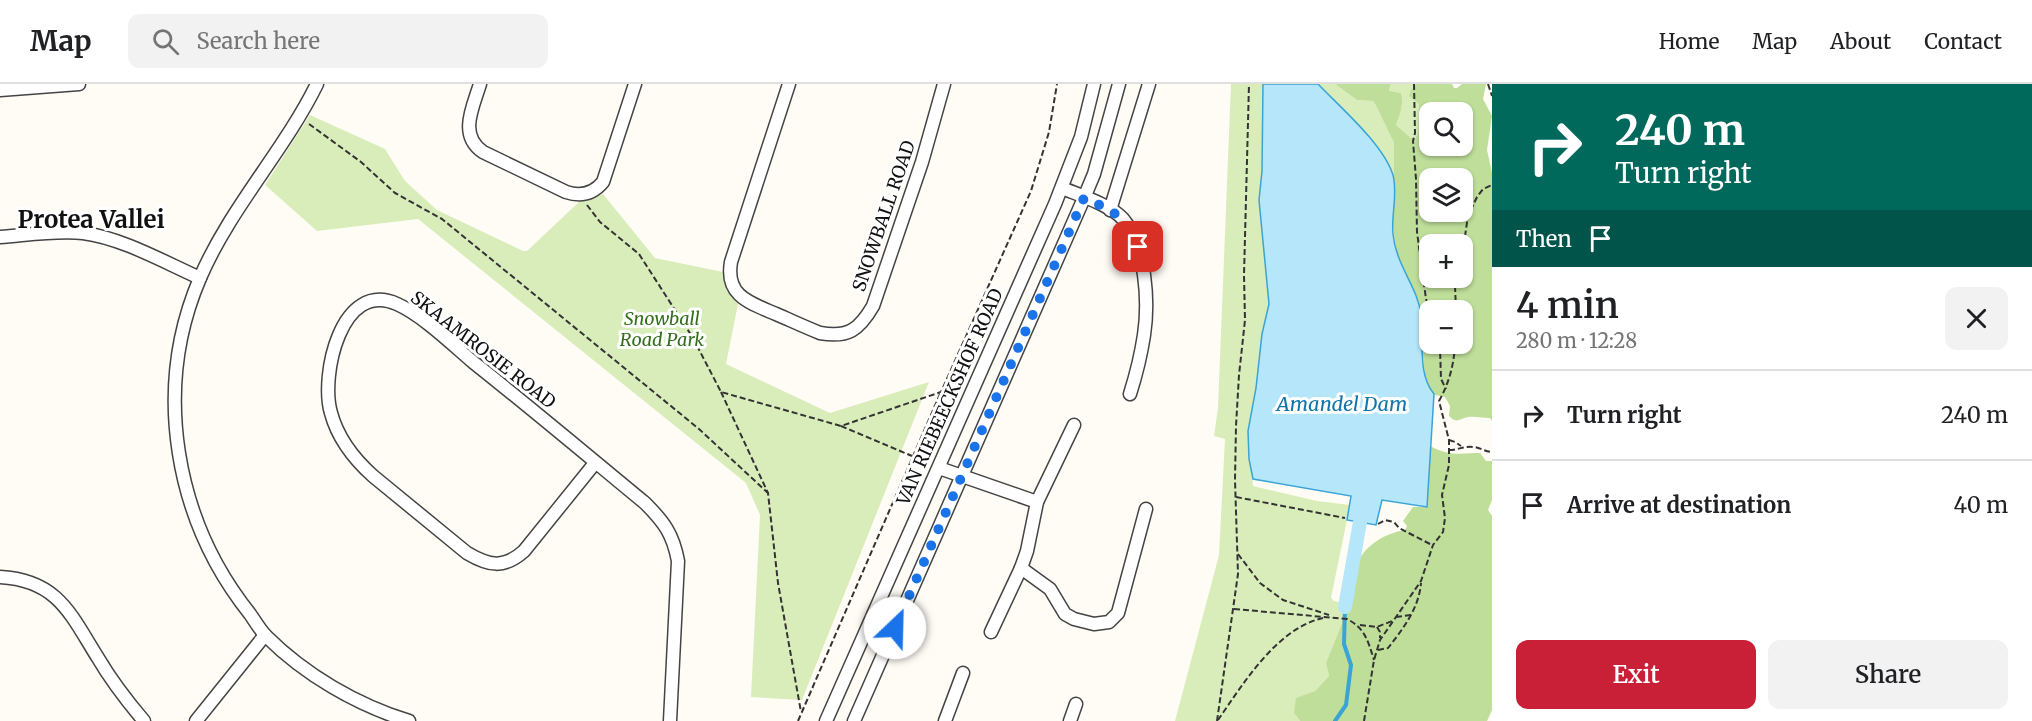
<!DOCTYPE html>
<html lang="en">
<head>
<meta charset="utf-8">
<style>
	body { margin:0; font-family:Merriweather,serif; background:#f2f2f2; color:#202124; height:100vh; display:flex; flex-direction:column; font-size:22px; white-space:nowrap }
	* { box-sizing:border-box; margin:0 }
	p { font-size:20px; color:#757577 }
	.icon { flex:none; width:33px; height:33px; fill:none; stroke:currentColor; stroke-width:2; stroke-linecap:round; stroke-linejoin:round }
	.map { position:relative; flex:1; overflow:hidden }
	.side { display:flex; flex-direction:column; background:#fff; width:540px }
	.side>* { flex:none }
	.guide { background:#00695c; color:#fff; overflow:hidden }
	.controls { position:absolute; left:1419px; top:18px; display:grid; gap:12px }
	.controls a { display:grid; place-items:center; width:54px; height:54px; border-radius:12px; background:#fff; box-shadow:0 2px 4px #0004; font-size:30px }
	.pin { position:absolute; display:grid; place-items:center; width:51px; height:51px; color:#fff; margin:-26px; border-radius:12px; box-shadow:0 3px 9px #0006 }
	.me { position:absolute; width:66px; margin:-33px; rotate:24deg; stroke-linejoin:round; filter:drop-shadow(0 0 4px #0008) }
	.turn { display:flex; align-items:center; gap:21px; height:126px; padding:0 24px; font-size:27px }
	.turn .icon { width:78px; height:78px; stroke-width:2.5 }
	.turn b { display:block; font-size:42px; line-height:51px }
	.then { display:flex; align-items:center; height:57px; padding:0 24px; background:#0003; gap:12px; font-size:22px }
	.round { display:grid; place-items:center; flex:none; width:63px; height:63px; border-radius:12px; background:#f2f2f2 }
	.headline { display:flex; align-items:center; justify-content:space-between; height:102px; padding:0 24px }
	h1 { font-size:36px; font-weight:600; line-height:45px }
	.action { display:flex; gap:12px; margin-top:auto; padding:12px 24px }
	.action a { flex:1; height:69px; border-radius:12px; background:#ca2037; color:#fff; font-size:24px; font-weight:600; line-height:69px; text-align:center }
	.action a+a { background:#f2f2f2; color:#202124 }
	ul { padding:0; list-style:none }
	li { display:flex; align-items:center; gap:18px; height:90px; padding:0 24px; border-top:2px solid #e0e0e0 }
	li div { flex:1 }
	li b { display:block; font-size:22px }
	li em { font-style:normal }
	header { display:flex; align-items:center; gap:36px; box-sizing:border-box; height:84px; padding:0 30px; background:#fff; border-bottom:2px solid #e0e0e0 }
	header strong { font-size:28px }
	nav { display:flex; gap:33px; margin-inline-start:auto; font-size:21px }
	.search { width:420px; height:54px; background:#f2f2f2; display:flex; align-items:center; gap:15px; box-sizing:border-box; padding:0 21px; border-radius:12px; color:#757577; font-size:22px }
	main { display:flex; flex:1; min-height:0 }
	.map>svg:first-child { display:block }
	.green { fill:#d9edbb }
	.forest { fill:#bede99; fill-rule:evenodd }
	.water { fill:#b6e6f9; stroke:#39a4d5; stroke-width:1.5 }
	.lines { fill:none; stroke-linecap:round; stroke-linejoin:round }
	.stream { stroke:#39a4d5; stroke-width:4 }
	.canal { stroke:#b6e6f9; stroke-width:14 }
	.minor-casing { stroke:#444; stroke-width:15 }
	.path { stroke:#333; stroke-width:2; stroke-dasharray:6 3; stroke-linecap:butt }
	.minor { stroke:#fff; stroke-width:12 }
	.route { stroke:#1a73e8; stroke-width:10; stroke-dasharray:0 18 }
	.labels { text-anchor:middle; stroke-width:6; stroke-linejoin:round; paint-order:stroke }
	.street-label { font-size:18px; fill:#111; stroke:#fff }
	.park-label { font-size:18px; font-style:italic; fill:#346e1c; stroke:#fff }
	.water-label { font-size:20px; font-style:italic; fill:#1175ab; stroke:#fff }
	.district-label { font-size:24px; font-weight:bold; fill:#111; stroke:#fff }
</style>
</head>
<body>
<header>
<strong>Map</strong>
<div class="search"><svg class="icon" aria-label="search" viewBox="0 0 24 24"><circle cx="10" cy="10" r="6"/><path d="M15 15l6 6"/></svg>Search here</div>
<nav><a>Home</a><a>Map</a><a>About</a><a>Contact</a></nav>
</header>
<main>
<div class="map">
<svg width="1492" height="637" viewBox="0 0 1492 637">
	<rect width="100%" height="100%" fill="#fffcf5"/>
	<g class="green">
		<path d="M1231 0H1263L1262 87 1259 116 1269 220 1262 250 1256 304 1248 347 1253 402 1317 417 1350 421 1331 514 1334 517 1344 519 1342 539 1326 579 1329 592 1294 629 1300 637H1175L1219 471 1225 355 1214 352 1218 324Z"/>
		<path d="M1318 0H1335L1357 16 1373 17 1377 21 1394 59 1395 82 1394 93 1383 70Z"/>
		<path d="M1391 0H1416L1411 6 1419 20 1418 50 1416 55 1411 54 1396 41 1402 22 1401 9 1390 7 1389 5Z"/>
		<path d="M310 31 385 65 405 97 437 126 523 167H527L580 117 591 116 603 110 655 174 723 188 727 206 738 220 726 280 830 329 929 298 802 616 751 613 760 431 746 399 418 135 317 147 265 101Z"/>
	</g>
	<g class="forest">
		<path d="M1335 0H1391L1389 5 1390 7 1401 9C1404 21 1400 30 1396 41L1411 54 1415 55 1418 50 1419 20 1409 12 1411 6 1416 0H1452L1454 4H1457L1462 0H1486L1483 15 1492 32 1487 66 1492 89V337L1490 334C1483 334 1475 332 1468 333 1459 335 1457 340 1449 332L1450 322 1445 313 1435 311 1428 303 1425 292 1421 254V232L1418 216 1397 173 1392 135 1394 125V59L1376 21 1373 17 1357 16ZM1430 28H1462V62H1430ZM1430 94H1462V128H1430ZM1430 160H1462V194H1430ZM1430 226H1462V260H1430Z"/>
		<path d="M1430 362C1452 373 1458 369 1480 369L1486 377H1492V416L1488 426 1492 432V626L1487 637H1300L1294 629 1296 614 1315 607 1329 592 1326 579 1342 539 1344 515 1348 513 1351 508C1353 499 1354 489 1357 481 1364 461 1386 449 1405 446L1407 442 1403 437 1413 423H1427Z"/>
	</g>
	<path class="water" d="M1263 0H1318C1341 24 1383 60 1393 91 1398 110 1391 131 1393 150 1396 182 1418 203 1421 231 1424 256 1417 290 1434 310L1427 423 1382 416 1376 441 1347 436 1351 412 1253 395 1249 375 1248 347 1256 304 1262 250 1269 220 1259 116 1262 87Z"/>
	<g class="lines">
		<path class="stream" d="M1335 637 1346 621 1351 581 1344 560 1345 523"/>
		<path class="canal" d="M1345 523 1360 438"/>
		<g class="minor-casing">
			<g id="minor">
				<path d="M317 0C284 67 230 124 200 194 152 306 175 436 250 530 255 537 260 546 266 552 305 591 357 621 409 637"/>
				<path d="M480 0C473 23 458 51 483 68L566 108C581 113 593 110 603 98L635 0"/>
				<path d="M789 0 731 178C725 212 750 219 776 230 790 236 805 243 820 249 848 254 859 246 873 222L922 78 944 0"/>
				<path d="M0 6 79 0"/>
				<path d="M1062 104C1079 111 1111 121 1123 135 1146 162 1149 218 1144 251 1141 271 1136 291 1130 310"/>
				<path d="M1110 126 1149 0"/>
				<path d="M0 153C27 151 56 146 83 149 122 154 164 178 200 194"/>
				<path d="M595 379 524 467C504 485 489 482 467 469L373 392C354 375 338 355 331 329 320 292 341 195 397 220 422 231 452 260 473 278 531 324 588 372 645 419 664 438 673 450 678 477L670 637"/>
				<path d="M939 384 1037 418"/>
				<path d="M1021 484 1050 505 1065 530 1074 535 1094 540 1109 538 1118 529 1146 425"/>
				<path d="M0 493C58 496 71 531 98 574 111 596 127 617 144 637"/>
				<path d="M991 548 1021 484 1027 467 1037 418 1074 341"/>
				<path d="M196 637 265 551"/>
				<path d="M826 637 1055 120 1081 53 1094 0"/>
				<path d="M854 637 1084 114 1094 90 1119 0"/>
				<path d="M945 637 963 589"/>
				<path d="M1070 637 1076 620"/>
			</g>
		</g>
		<g class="path">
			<path d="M1414 0 1415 49 1413 57 1416 95 1417 148 1426 215 1430 226"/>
			<path d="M1488 0 1492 12"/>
			<path d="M309 40 361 78 395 109 442 135 699 345 768 409"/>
			<path d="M587 121 600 138 639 170 693 254 721 308 841 342 941 308 1031 107 1049 48 1057 0"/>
			<path d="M1462 187 1468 174 1465 152 1468 132 1477 113 1483 105 1492 101"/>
			<path d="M1456 226 1455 202 1458 194"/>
			<path d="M1439 260 1440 264 1441 295 1446 305"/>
			<path d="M721 308 768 409 778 499 801 628"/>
			<path d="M841 342 912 372"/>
			<path d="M1449 356 1455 358 1461 362"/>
			<path d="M1449 366C1458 366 1464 362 1473 363 1480 363 1485 368 1492 368"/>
			<path d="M1236 413 1345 434"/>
			<path d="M1378 440 1385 436 1394 438 1399 444 1432 461"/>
			<path d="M1238 470 1260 499 1283 516 1329 531"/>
			<path d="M1234 525 1347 535C1365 544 1368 557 1374 576"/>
			<path d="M1396 533 1411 531"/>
			<path d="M1360 541 1377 543 1392 537"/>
			<path d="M1377 543 1380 548V554"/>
			<path d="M1378 566 1388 564C1403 545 1419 524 1421 499"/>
			<path d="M1218 636C1243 600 1277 544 1323 534"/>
			<path d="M798 637 940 310"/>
			<path d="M1217 637 1238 490 1235 396 1236 342 1239 291 1245 236 1244 191 1249 0"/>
			<path d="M1364 637 1374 576 1380 556 1421 497 1433 461 1443 448 1445 434 1442 411 1449 381V356L1439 317C1449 299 1454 281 1455 260"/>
		</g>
		<use href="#minor" class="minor"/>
	</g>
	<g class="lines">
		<path class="route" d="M895 544 1084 114C1117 129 1122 130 1138 163"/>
	</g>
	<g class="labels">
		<g class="street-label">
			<text transform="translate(884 132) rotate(-71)" y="6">SNOWBALL ROAD</text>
			<text transform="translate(483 266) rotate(38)" y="6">SKAAMROSIE ROAD</text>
			<text transform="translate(950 313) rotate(-66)" y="6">VAN RIEBEECKSHOF ROAD</text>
		</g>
		<g class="park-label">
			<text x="662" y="241">Snowball<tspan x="662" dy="21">Road Park</tspan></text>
		</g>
		<g class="water-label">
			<text x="1342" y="327">Amandel Dam</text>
		</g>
		<g class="district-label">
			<text x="91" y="144">Protea Vallei</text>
		</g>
	</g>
</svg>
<div class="controls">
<a><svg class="icon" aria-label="search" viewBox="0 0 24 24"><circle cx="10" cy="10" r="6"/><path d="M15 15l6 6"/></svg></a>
<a><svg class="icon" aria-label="layers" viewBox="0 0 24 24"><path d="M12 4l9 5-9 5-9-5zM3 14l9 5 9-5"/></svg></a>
<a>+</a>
<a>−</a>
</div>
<div class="pin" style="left:1138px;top:163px;background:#d93025"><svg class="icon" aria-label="arrive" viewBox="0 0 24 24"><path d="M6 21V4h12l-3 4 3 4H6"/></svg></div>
<svg class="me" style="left:895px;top:544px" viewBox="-20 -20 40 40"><circle r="19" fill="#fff"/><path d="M0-13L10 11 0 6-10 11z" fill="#1a73e8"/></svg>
</div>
<section class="side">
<div class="guide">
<div class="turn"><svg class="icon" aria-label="right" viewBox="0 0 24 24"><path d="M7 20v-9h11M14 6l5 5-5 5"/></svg><div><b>240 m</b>Turn right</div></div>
<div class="then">Then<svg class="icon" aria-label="arrive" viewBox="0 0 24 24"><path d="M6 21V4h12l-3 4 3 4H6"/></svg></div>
</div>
<div class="headline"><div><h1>4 min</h1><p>280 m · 12:28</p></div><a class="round"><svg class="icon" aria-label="close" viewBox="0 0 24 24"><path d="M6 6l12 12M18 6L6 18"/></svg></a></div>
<ul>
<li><svg class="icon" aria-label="right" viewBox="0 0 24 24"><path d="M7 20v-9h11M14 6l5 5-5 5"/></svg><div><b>Turn right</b></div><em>240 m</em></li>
<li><svg class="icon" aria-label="arrive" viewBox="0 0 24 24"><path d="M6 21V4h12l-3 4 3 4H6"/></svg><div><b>Arrive at destination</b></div><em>40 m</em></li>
</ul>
<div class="action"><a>Exit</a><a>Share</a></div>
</section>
</main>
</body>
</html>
